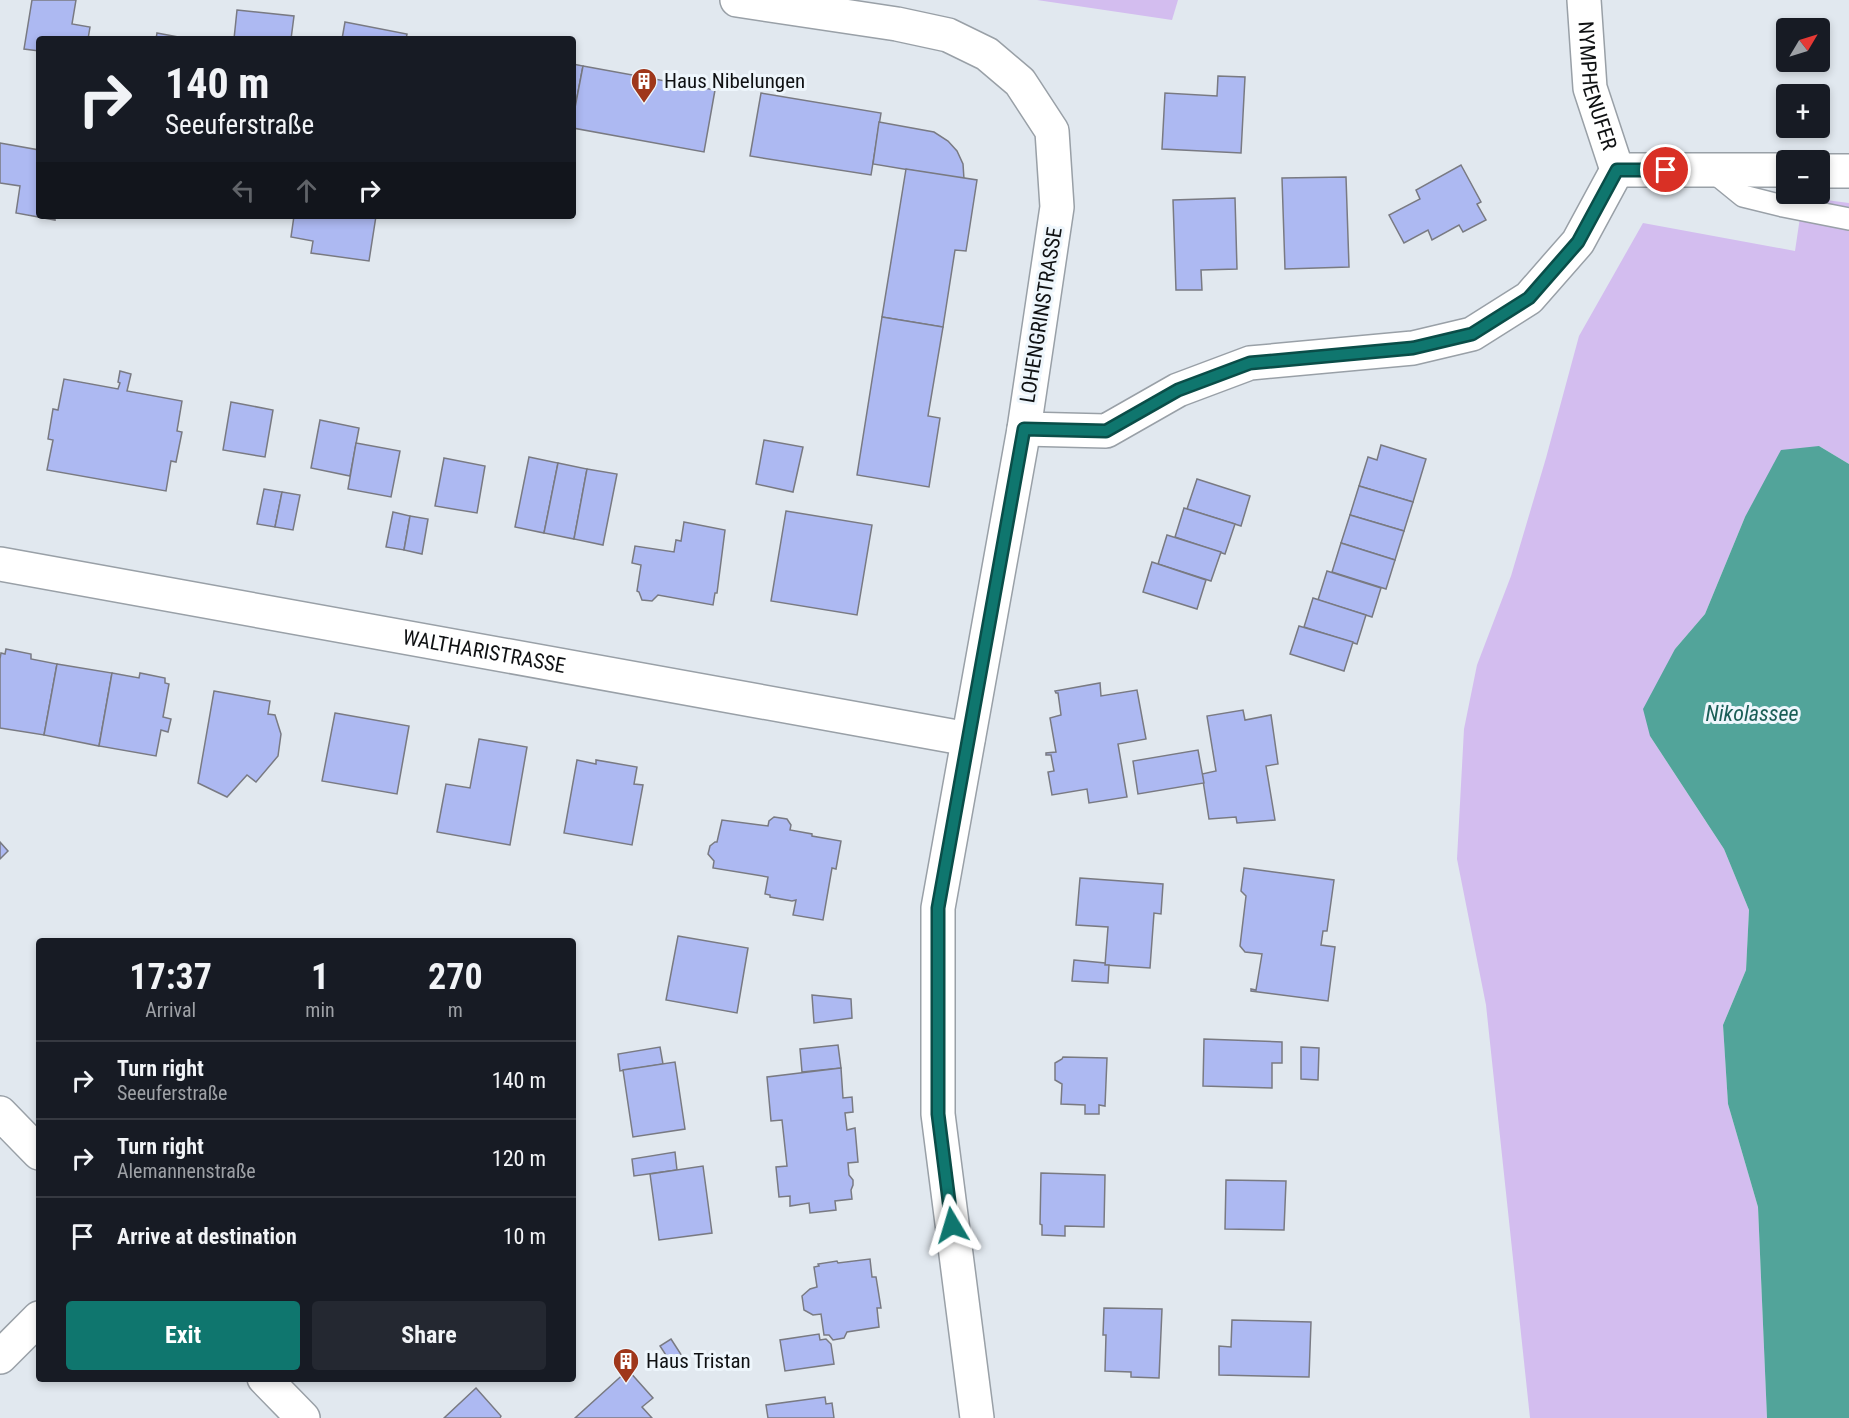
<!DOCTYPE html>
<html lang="en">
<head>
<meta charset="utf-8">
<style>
	body { margin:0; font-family:"Roboto Condensed",sans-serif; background:#242831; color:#f1f3f6; height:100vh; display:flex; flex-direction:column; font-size:22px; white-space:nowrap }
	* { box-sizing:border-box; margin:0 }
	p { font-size:20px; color:#9ea1a6 }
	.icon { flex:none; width:33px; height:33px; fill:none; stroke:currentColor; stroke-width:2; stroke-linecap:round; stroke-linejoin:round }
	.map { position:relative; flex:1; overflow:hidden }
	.side { position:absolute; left:36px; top:938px; width:540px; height:444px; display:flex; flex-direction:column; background:#171b24; border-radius:6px; box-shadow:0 3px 9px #0003 }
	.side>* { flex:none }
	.guide { position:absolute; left:36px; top:36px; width:540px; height:183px; border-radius:6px; box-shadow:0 3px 9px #0003; background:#171b24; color:#f1f3f6; overflow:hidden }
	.needle { width:39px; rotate:52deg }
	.fabs { position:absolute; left:1776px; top:18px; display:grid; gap:12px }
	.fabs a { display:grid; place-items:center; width:54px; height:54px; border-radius:6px; background:#171b24; box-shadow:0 3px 9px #0003; font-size:30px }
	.pin { position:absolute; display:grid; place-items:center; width:51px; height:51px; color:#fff; margin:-26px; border:3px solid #fff; border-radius:50%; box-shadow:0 2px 6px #0007 }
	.me { position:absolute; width:66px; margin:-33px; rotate:353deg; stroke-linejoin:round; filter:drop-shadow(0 0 4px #0008) }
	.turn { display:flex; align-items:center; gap:21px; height:126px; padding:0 30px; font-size:27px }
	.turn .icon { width:78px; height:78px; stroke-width:2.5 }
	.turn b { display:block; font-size:42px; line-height:51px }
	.lanes { display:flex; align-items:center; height:57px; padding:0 30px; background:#0003; justify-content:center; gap:30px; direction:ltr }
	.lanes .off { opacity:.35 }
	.eta { display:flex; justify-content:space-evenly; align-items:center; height:102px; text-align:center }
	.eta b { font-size:36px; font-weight:700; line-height:42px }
	.primary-button { display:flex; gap:12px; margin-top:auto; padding:12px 30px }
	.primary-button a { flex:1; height:69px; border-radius:6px; background:#0f766e; color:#fff; font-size:24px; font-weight:700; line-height:69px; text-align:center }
	.primary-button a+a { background:#242831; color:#f1f3f6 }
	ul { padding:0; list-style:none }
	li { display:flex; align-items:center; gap:18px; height:78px; padding:0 30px; border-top:2px solid #363941 }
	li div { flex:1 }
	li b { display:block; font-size:22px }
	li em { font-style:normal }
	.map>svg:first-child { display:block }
	.green { fill:#d3bdef }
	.water { fill:#52a49a }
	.building { fill:#adb9f2; stroke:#797a82; stroke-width:1.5 }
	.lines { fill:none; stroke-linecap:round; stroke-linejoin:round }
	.lane-casing { stroke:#99a0a7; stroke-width:24 }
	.street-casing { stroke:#99a0a7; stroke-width:36 }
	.lane { stroke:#fff; stroke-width:21 }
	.street { stroke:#fff; stroke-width:33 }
	.route-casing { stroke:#0a4d48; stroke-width:15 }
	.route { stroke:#0f766e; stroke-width:10 }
	.labels { text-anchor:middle; stroke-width:6; stroke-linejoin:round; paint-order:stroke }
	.poi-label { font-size:21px; fill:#0f1113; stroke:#eef6fc; text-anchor:start }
	.street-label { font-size:21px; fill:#0f1113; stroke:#eef6fc }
	.water-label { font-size:22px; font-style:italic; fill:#1a5e57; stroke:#eef6fc }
</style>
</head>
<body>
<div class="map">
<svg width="1849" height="1418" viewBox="0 0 1849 1418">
	<rect width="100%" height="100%" fill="#e1e8ef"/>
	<g class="green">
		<path d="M1037 0H1178L1172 20Z"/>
		<path d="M1803 197 1849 203V464L1819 446 1745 517 1705 614 1675 649 1650 736 1724 849 1749 910 1746 970 1723 1025 1728 1104 1758 1207 1767 1418H1530L1486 1005 1457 859 1464 729 1477 665 1511 576 1546 458 1579 336 1643 223 1795 251Z"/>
	</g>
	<path class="water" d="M1819 446 1849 464V1418H1767L1758 1207 1728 1104 1723 1025 1746 970 1749 910 1724 849 1650 736 1643 709 1675 649 1705 614 1745 517 1781 450Z"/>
	<g class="building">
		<path d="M32 0H76L72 24 90 27 88 39H39V51L24 49Z"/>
		<path d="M237 10 294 16 291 39H234Z"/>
		<path d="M345 22 407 34 406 39H342Z"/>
		<path d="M157 33 189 39H156Z"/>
		<path d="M573 64 583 66 573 118Z"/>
		<path d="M583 66 715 90 704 152 573 128V118Z"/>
		<path d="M1218 76 1245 77 1241 153 1162 149 1165 93 1217 96Z"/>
		<path d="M761 93 881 113 871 175 750 156Z"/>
		<path d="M879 122 934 132 948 141 957 151 963 164 964 179 873 164Z"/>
		<path d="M0 143 39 150V216H55V220L16 213 20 186 0 183Z"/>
		<path d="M1461 165 1481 202 1477 204 1486 220 1463 232 1459 225 1432 240 1428 230 1404 243 1389 215 1420 199 1416 190Z"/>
		<path d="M906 169 977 180 966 251 955 250 943 327 882 317Z"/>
		<path d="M1346 177 1349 267 1285 269 1282 178Z"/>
		<path d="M1235 198 1237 269 1201 270 1202 290H1176L1173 200Z"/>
		<path d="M294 216H376L369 261 311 253 313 241 291 237Z"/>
		<path d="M882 317 943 327 928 416 940 418 929 487 857 475Z"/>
		<path d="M120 371 131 374 127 391 182 401 177 431 182 432 176 462 171 461 166 491 47 470 53 440 48 439 53 409 58 410 64 379 118 389 120 383 118 382Z"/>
		<path d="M231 402 273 410 265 457 223 450Z"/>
		<path d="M320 420 359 428 350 476 311 468Z"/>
		<path d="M764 440 803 447 793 492 756 484Z"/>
		<path d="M356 443 400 451 391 497 348 489Z"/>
		<path d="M1381 445 1426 459 1413 502 1359 486 1368 457 1377 460Z"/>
		<path d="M529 457 558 463 544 533 515 527Z"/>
		<path d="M444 458 485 466 477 513 435 506Z"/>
		<path d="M558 463 587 469 574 539 544 533Z"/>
		<path d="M587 469 617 474 603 545 574 539Z"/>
		<path d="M1197 479 1250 496 1241 526 1187 509Z"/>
		<path d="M1359 486 1413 502 1404 531 1350 515Z"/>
		<path d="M264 489 282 492 275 527 257 524Z"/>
		<path d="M282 492 300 495 293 530 275 527Z"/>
		<path d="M1184 508 1235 524 1225 554 1175 537Z"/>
		<path d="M786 511 872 525 857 615 771 601Z"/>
		<path d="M393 512 410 516 404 550 386 547Z"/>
		<path d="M1350 515 1404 531 1395 560 1341 543Z"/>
		<path d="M410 516 428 519 422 554 404 550Z"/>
		<path d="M684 522 725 530 717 593H715L713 605 658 595 652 601 642 600 639 592 637 591 641 565 632 563 635 546 674 552 676 540 681 541Z"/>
		<path d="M1167 535 1221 552 1211 581 1158 564Z"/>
		<path d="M1341 543 1395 560 1386 589 1332 572Z"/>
		<path d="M1152 562 1206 580 1197 609 1143 592Z"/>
		<path d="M1327 571 1381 588 1372 617 1318 600Z"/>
		<path d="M1313 598 1366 615 1357 644 1304 627Z"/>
		<path d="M1299 626 1353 642 1344 671 1290 654Z"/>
		<path d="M6 649 31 654V659L57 664 44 735 0 728V659L1 653 5 654Z"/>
		<path d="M57 664 112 673 99 746 44 735Z"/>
		<path d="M112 673 139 678 140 673 165 678V683L169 684 163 717 171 719 168 732 161 730 156 756 99 746Z"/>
		<path d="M1100 683 1101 696 1137 690 1146 739 1118 744 1127 797 1089 803 1087 789 1052 795 1048 772 1054 771 1051 755H1046V753L1056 752 1050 718 1061 715 1058 693H1056L1055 691Z"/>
		<path d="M214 691 270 701 268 714 275 715 281 734 278 756 256 782 247 775 227 797 198 783Z"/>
		<path d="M1243 710 1245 720 1271 715 1278 764 1266 766 1275 820 1237 823 1236 817 1209 819 1202 774 1216 771 1207 716Z"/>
		<path d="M335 713 409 726 397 794 322 781Z"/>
		<path d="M479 739 527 747 510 845 437 832 446 784 470 788Z"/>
		<path d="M1198 750 1204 783 1138 794 1133 761Z"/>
		<path d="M577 760 596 764V760L637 767 634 784 643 785 632 845 564 833Z"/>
		<path d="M774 817 787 819 791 825 790 830 812 834V836L841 841 836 869 832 868 823 920 793 915 796 900 792 901 770 897V895L765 894 768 877 713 868 714 861 708 854 710 846 715 842H717L722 820 768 826 769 821Z"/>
		<path d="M0 842 8 851 0 859Z"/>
		<path d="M1244 868 1334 880 1327 931H1323L1321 945 1335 947 1328 1001 1251 991V989L1256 990 1262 954 1245 952 1240 946 1246 896 1241 891Z"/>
		<path d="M1080 878 1163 884 1161 914 1154 913 1150 968 1105 965 1108 927 1076 925Z"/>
		<path d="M678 936 748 948 737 1013 666 1000Z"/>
		<path d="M1074 960 1105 963V965H1109L1108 983 1072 981Z"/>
		<path d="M812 995 851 999 852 1018 814 1023Z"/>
		<path d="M1204 1039 1282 1042V1063H1272V1088L1203 1086Z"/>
		<path d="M838 1045 841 1068 802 1072 800 1049Z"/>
		<path d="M660 1047 663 1064 620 1071 618 1054Z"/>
		<path d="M1301 1047 1319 1048 1318 1080 1301 1079Z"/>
		<path d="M1063 1057 1107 1058 1105 1106 1099 1105V1114H1085V1105L1061 1104 1062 1084 1055 1080V1063L1062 1059Z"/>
		<path d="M675 1062 685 1129 633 1137 623 1070Z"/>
		<path d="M841 1068 843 1098 852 1097 853 1112 845 1113 847 1130 855 1128 858 1162 848 1163 849 1175 853 1180V1185L851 1190 852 1199 835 1201 836 1210 810 1213 809 1203 790 1206V1196L779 1197 776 1167 787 1166 782 1120 771 1121 767 1077Z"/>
		<path d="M675 1152 677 1170 634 1176 632 1159Z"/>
		<path d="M703 1166 712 1233 659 1240 650 1174Z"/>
		<path d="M1041 1173 1105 1175 1104 1227 1065 1226V1236L1042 1235V1225L1040 1224Z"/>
		<path d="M1226 1180 1286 1181 1284 1230 1225 1229Z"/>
		<path d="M870 1259 872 1277H876L881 1308H877L879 1327 847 1332 844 1338 833 1340 829 1335H824L821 1314 813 1315 804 1310 802 1296 810 1289 817 1287 814 1267 819 1266 818 1264 837 1261 838 1263Z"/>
		<path d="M1104 1308 1162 1309 1159 1378 1131 1377V1372L1105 1371 1106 1335H1103Z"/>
		<path d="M1232 1320 1311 1322 1309 1377 1219 1375V1346L1231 1347Z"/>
		<path d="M819 1334 820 1340 826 1339 831 1344 834 1364 785 1371 780 1340Z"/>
		<path d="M671 1339 682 1356 671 1363 660 1346Z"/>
		<path d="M628 1370 653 1398 642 1407 652 1418H575Z"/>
		<path d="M476 1388 501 1416 500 1418H444Z"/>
		<path d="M825 1397 826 1404 832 1403 834 1418H768L766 1405Z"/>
	</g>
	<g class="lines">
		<g class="lane-casing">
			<path id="lane" d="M1711 170 1743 196 1783 206 1849 219"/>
		</g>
		<g class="street-casing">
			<g id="street">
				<path d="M737 0 897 24 948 35 987 54 1020 82 1052 131 1057 207 1024 429 938 908V1114L977 1418"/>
				<path id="s1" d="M1584 0 1590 88 1617 170"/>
				<path d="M1617 170H1786"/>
				<path d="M1820 171H1849"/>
				<path d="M1024 429 1106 431 1178 390 1250 363 1413 348 1472 334 1529 298 1578 242 1617 170"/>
				<path id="s2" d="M0 564 968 739"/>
				<path d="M0 1113 39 1153"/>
				<path d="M0 1357 39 1318"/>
				<path d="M264 1378 303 1418"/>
			</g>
		</g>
		<use href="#lane" class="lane"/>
		<use href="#street" class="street"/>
	</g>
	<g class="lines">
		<g class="route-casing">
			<path id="route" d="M952 1225 938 1114V908L1024 429 1106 431 1178 390 1250 363 1413 348 1472 334 1529 298 1578 242 1617 170H1666"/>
		</g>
		<use href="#route" class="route"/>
	</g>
	<defs>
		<g id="building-pin" transform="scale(1.35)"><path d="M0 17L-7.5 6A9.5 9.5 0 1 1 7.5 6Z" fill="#9f371b" stroke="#eef6fc"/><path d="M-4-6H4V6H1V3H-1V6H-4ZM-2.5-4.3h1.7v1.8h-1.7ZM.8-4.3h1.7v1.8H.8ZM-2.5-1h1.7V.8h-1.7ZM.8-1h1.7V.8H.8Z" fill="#fff"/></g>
	</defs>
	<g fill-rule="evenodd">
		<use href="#building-pin" x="644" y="81"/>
		<use href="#building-pin" x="626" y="1361"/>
	</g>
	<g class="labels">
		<g class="poi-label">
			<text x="664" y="88">Haus Nibelungen</text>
			<text x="646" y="1368">Haus Tristan</text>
		</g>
		<g class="street-label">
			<text dy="7" stroke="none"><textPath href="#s1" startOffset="87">NYMPHENUFER</textPath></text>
			<text transform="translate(1041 315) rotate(-81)" y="7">LOHENGRINSTRASSE</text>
			<text dy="7" stroke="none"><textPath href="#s2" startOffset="492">WALTHARISTRASSE</textPath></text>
		</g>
		<g class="water-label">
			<text x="1752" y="721">Nikolassee</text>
		</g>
	</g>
</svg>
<div class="fabs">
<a><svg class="needle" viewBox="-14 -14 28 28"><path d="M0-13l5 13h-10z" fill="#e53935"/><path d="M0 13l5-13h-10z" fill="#9ea1a6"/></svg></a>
<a>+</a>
<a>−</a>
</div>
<div class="pin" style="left:1666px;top:170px;background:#d93025"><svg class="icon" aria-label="arrive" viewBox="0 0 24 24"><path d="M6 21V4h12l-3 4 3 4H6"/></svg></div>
<svg class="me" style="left:952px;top:1225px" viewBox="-20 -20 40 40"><path d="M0-17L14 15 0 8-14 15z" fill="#0f766e" stroke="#fff" stroke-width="4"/></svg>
<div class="guide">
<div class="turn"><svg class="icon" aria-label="right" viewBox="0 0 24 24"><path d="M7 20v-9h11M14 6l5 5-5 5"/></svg><div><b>140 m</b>Seeuferstraße</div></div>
<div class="lanes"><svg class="icon off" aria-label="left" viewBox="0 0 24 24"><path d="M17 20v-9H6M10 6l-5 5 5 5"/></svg><svg class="icon off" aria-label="ahead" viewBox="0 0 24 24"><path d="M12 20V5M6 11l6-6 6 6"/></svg><svg class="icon" aria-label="right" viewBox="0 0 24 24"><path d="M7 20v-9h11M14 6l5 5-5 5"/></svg></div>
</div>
<section class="side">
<div class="eta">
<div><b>17:37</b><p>Arrival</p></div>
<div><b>1</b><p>min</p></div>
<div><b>270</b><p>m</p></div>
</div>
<ul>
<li><svg class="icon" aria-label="right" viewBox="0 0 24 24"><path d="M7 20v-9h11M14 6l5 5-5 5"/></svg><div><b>Turn right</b><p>Seeuferstraße</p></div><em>140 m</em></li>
<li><svg class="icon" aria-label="right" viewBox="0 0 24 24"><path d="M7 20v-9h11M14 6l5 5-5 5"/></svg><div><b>Turn right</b><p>Alemannenstraße</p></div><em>120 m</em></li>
<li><svg class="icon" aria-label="arrive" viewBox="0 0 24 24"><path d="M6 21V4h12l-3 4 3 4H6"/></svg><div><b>Arrive at destination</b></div><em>10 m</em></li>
</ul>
<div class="primary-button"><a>Exit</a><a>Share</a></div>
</section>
</div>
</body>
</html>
